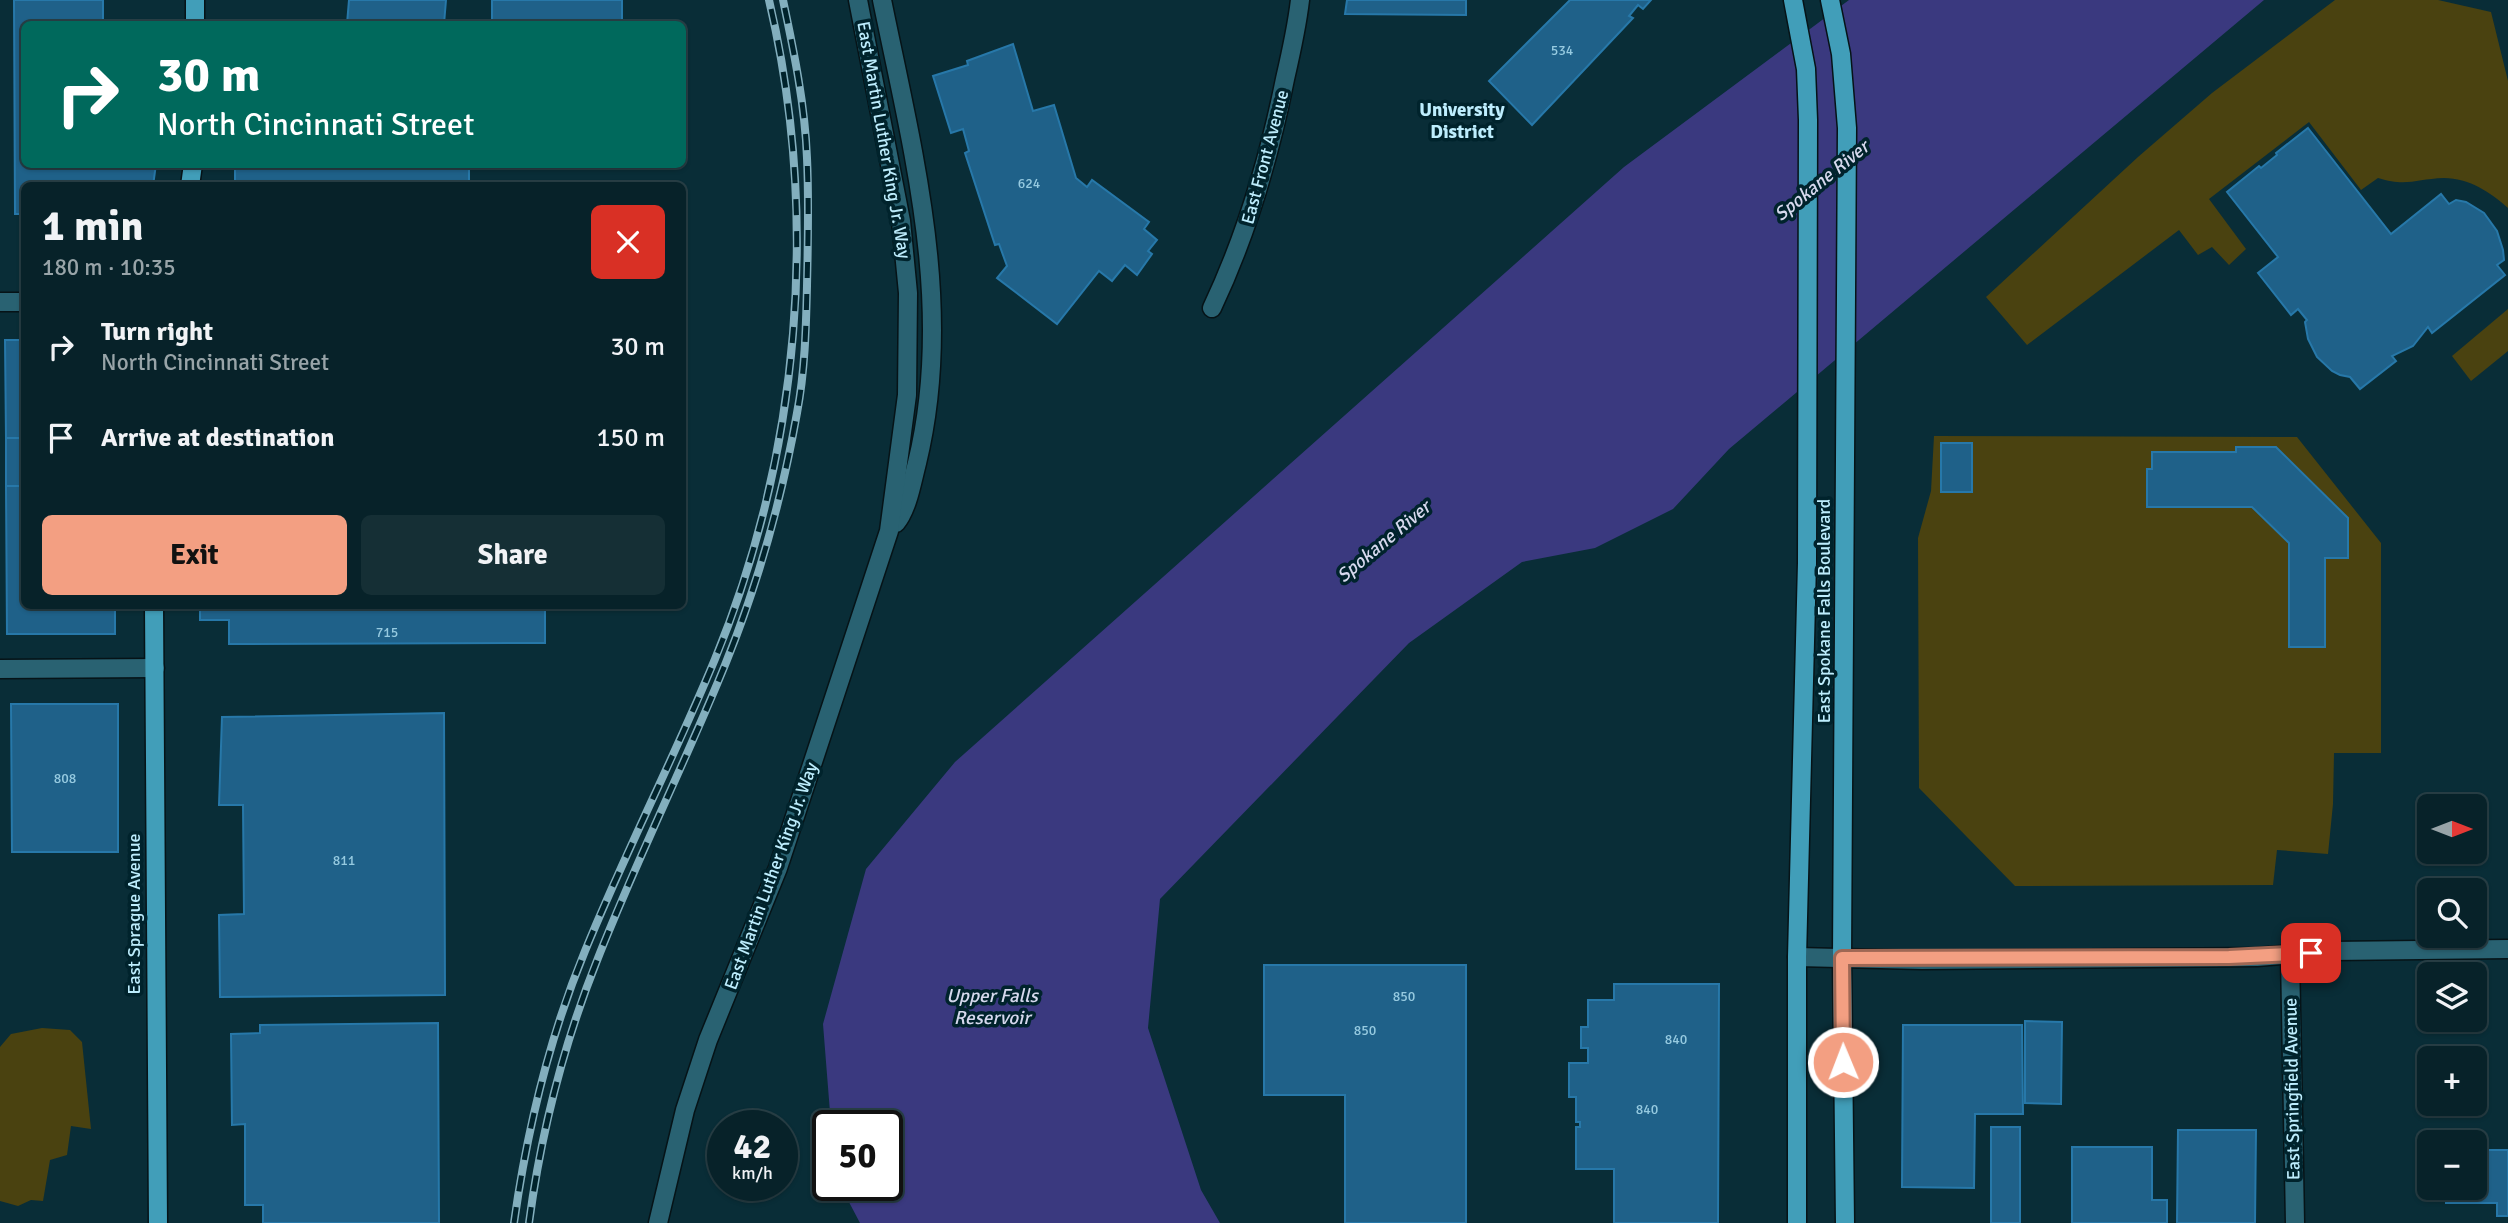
<!DOCTYPE html>
<html lang="en">
<head>
<meta charset="utf-8">
<style>
	body { margin:0; font-family:Signika,sans-serif; background:#152f35; color:#f1f3f6; height:100vh; display:flex; flex-direction:column; font-size:26px; white-space:nowrap }
	* { box-sizing:border-box; margin:0 }
	p { font-size:23px; color:#98a4a8 }
	.icon { flex:none; width:38px; height:38px; fill:none; stroke:currentColor; stroke-width:2; stroke-linecap:round; stroke-linejoin:round }
	.map { position:relative; flex:1; overflow:hidden }
	.sheet { position:absolute; left:21px; top:182px; width:665px; height:427px; display:flex; flex-direction:column; background:#072229; border-radius:10px; box-shadow:0 2px 5px #0004,0 0 0 2px #283f46 }
	.sheet>* { flex:none }
	.guide { position:absolute; left:21px; top:21px; width:665px; height:147px; border-radius:10px; box-shadow:0 2px 5px #0004,0 0 0 2px #283f46; background:#00695c; color:#fff; overflow:hidden }
	.needle { width:46px; rotate:90deg }
	.tools { position:absolute; left:2417px; top:794px; display:grid; gap:14px }
	.tools a { display:grid; place-items:center; width:70px; height:70px; border-radius:10px; background:#072229; box-shadow:0 2px 5px #0004,0 0 0 2px #283f46; font-size:35px }
	.speed { position:absolute; left:707px; top:1110px; display:flex; gap:14px; font-size:35px; font-weight:700; text-align:center }
	.speed>* { display:grid; place-content:center; width:91px; height:91px; border-radius:50%; background:#072229; box-shadow:0 2px 5px #0004,0 0 0 2px #283f46; line-height:1 }
	.speed small { font-size:18px; font-weight:400 }
	.speed .limit { border:4px solid #111; border-radius:10px; background:#fff; color:#111 }
	.pin { position:absolute; display:grid; place-items:center; width:60px; height:60px; color:#fff; margin:-30px; border-radius:14px; box-shadow:0 4px 10px #0006 }
	.me { position:absolute; width:77px; margin:-38px; rotate:359deg; stroke-linejoin:round; filter:drop-shadow(0 0 5px #0008) }
	.turn { display:flex; align-items:center; gap:24px; height:147px; padding:0 21px; font-size:32px }
	.turn .icon { width:91px; height:91px; stroke-width:2.5 }
	.turn b { display:block; font-size:49px; line-height:60px }
	.round { display:grid; place-items:center; flex:none; width:74px; height:74px; border-radius:10px; background:#152f35 }
	.summary { display:flex; align-items:center; justify-content:space-between; height:119px; padding:0 21px }
	h1 { font-size:42px; font-weight:800; line-height:52px }
	.button { display:flex; gap:14px; margin-top:auto; padding:14px 21px }
	.button a { flex:1; height:80px; border-radius:10px; background:#f39f82; color:#111; font-size:28px; font-weight:800; line-height:80px; text-align:center }
	.button a+a { background:#152f35; color:#f1f3f6 }
	ul { padding:0; list-style:none }
	li { display:flex; align-items:center; gap:21px; height:91px; padding:0 21px }
	li div { flex:1 }
	li b { display:block; font-size:26px }
	li em { font-style:normal }
	.map>svg:first-child { display:block }
	.green { fill:#4a4210 }
	.water { fill:#3a397f }
	.building { fill:#1f6189; stroke:#2778a9; stroke-width:2 }
	.lines { fill:none; stroke-linecap:round; stroke-linejoin:round }
	.minor-casing { stroke:#061317; stroke-width:21 }
	.major-casing { stroke:#061317; stroke-width:21 }
	.minor { stroke:#296272; stroke-width:18 }
	.major { stroke:#419eb9; stroke-width:18 }
	.rail-casing { stroke:#83afbe; stroke-width:8 }
	.rail { stroke:#00232c; stroke-width:5; stroke-dasharray:16; stroke-linecap:butt }
	.route-casing { stroke:#9e6754; stroke-width:18 }
	.route { stroke:#f39f82; stroke-width:12 }
	.labels { text-anchor:middle; stroke-width:7; stroke-linejoin:round; paint-order:stroke }
	.number-label { font-size:14px; fill:#96cae0 }
	.street-label { font-size:18px; fill:#bdedfd; stroke:#00232c }
	.neighbourhood-label { font-size:19px; font-weight:bold; fill:#bdedfd; stroke:#00232c }
	.water-label { font-size:19px; font-style:italic; fill:#d6d9ee; stroke:#00232c }
</style>
</head>
<body>
<div class="map">
<svg width="2508" height="1223" viewBox="0 0 2508 1223">
	<rect width="100%" height="100%" fill="#092d37"/>
	<g class="green">
		<path d="M2335 0H2438L2491 12 2508 81V208C2490 192 2469 178 2444 178 2416 179 2406 187 2378 178L2361 190 2309 122 2209 199 2246 249 2229 265 2212 247 2198 255 2179 230 2027 345 1986 297 2138 157 2212 93Z"/>
		<path d="M2508 309V351L2471 381 2452 356Z"/>
		<path d="M1934 436 2297 437 2381 543V753H2334L2333 804 2328 854 2277 850 2273 885 2015 886 1919 788 1918 538 1931 491Z"/>
		<path d="M42 1028 70 1030 82 1042 91 1129 71 1126 67 1155 50 1160 43 1201 31 1200 18 1206 0 1201V1047L11 1034Z"/>
	</g>
	<path class="water" d="M1849 0H2264L1729 449 1673 509 1595 548 1522 562 1409 643 1160 899 1148 1028 1201 1190 1220 1223H860L840 1185H887V1125H831L823 1024 866 869 955 762 1624 167Z"/>
	<g class="building">
		<path d="M14 0H103V24H24V164H156L153 186H24V214H15Z"/>
		<path d="M349 0H446L444 24H347Z"/>
		<rect x="492" y="0" width="130" height="24"/>
		<path d="M1347 0H1466V15L1345 14Z"/>
		<path d="M1570 0H1651L1643 9 1638 5 1629 16 1633 18 1532 125 1489 81Z"/>
		<path d="M1013 44 1033 111 1054 105 1076 178 1087 187 1092 180 1149 222 1144 229 1157 240 1148 251 1152 254 1137 275 1125 265 1112 281 1099 271 1057 324 997 278 1007 266 999 244 995 245 965 153 969 151 963 129 951 133 933 76 968 65 967 61Z"/>
		<path d="M2308 128 2391 234 2441 194 2449 204 2456 200 2466 202 2484 213 2497 231 2503 250 2504 260 2497 265 2505 275 2432 333 2428 327 2413 346 2392 356 2396 361 2360 389 2350 377 2340 375 2332 371 2317 357 2308 339 2305 322 2307 320 2298 309 2291 315 2258 273 2278 257 2227 192 2259 166 2261 168 2277 155 2276 153Z"/>
		<rect x="235" y="164" width="234" height="22"/>
		<path d="M5 340H24V438H6Z"/>
		<rect x="6" y="438" width="18" height="48"/>
		<rect x="1941" y="443" width="31" height="49"/>
		<path d="M2236 447H2276L2348 518V558H2325V647H2289V543L2252 507H2147V469H2152V452H2236Z"/>
		<path d="M6 486H24V606H115V634H7Z"/>
		<path d="M200 606H545V643L229 644V620H200Z"/>
		<path d="M11 704H118V852H12Z"/>
		<path d="M444 713 445 995 220 997 219 915 244 914 243 805H219L222 717Z"/>
		<path d="M1264 965H1466V1223H1345V1095H1264Z"/>
		<path d="M1614 984H1719L1718 1223H1614V1169H1576V1127H1580V1122H1576V1097H1569V1063H1588V1048H1581V1027H1588V1000H1614Z"/>
		<path d="M2025 1021 2062 1022 2061 1104 2025 1103Z"/>
		<path d="M438 1023 439 1223H263V1205H245V1124L232 1125 231 1034 260 1033V1025Z"/>
		<path d="M1903 1025H2022L2023 1114H1975L1974 1188 1902 1187Z"/>
		<rect x="1991" y="1127" width="29" height="96"/>
		<path d="M2178 1130H2256L2255 1223H2177Z"/>
		<path d="M2072 1147H2152V1200H2167V1223H2072Z"/>
		<path d="M2474 1150H2508V1216H2497V1203H2446V1188H2474Z"/>
	</g>
	<g class="lines">
		<g class="minor-casing">
			<g id="minor">
				<path d="M882 0C913 152 955 308 917 463 912 482 908 508 896 523"/>
				<path d="M0 302H24"/>
				<path d="M1212 308C1247 234 1269 159 1285 79 1291 53 1297 26 1300 0"/>
				<path d="M0 669 155 668"/>
				<path d="M2290 955 2295 1223"/>
				<path d="M1797 957 1922 960 2257 957 2332 951 2508 949"/>
				<path d="M658 1223 685 1110 708 1040 778 868 889 531 907 395 908 293 901 221 858 0"/>
			</g>
		</g>
		<g class="major-casing">
			<g id="major">
				<path d="M195 0V24"/>
				<path d="M1793 0 1806 69 1808 120 1807 563 1797 957V1223"/>
				<path d="M1830 0 1841 54 1847 128 1842 958 1845 1223"/>
				<path d="M190 186 193 164"/>
				<path d="M154 606 158 1223"/>
			</g>
		</g>
		<use href="#minor" class="minor"/>
		<use href="#major" class="major"/>
		<g class="rail-casing">
			<g id="rail">
				<path d="M514 1223C527 1130 549 1038 585 951 625 853 674 758 715 659 800 453 820 217 769 0"/>
				<path d="M529 1223C541 1132 564 1043 598 958 637 859 685 763 725 665 758 584 782 498 797 413 805 371 806 328 807 286 808 243 809 200 807 158 805 105 794 52 783 0"/>
			</g>
		</g>
		<use href="#rail" class="rail"/>
	</g>
	<g class="lines">
		<g class="route-casing">
			<path id="route" d="M1843 1062 1842 958 2229 957 2311 953"/>
		</g>
		<use href="#route" class="route"/>
	</g>
	<g class="labels">
		<g class="number-label">
			<text x="1562" y="55">534</text>
			<text x="1029" y="188">624</text>
			<text x="387" y="637">715</text>
			<text x="65" y="783">808</text>
			<text x="344" y="865">811</text>
			<text x="1404" y="1001">850</text>
			<text x="1365" y="1035">850</text>
			<text x="1676" y="1044">840</text>
			<text x="1647" y="1114">840</text>
		</g>
		<g class="street-label">
			<text transform="translate(884 140) rotate(80)" y="6">East Martin Luther King Jr. Way</text>
			<text transform="translate(1265 157) rotate(-75)" y="6">East Front Avenue</text>
			<text transform="translate(1824 611) rotate(-90)" y="6">East Spokane Falls Boulevard</text>
			<text transform="translate(771 876) rotate(-70)" y="6">East Martin Luther King Jr. Way</text>
			<text transform="translate(134 914) rotate(-90)" y="6">East Sprague Avenue</text>
			<text transform="translate(2292 1089) rotate(-91)" y="6">East Springfield Avenue</text>
		</g>
		<g class="neighbourhood-label">
			<text x="1462" y="116">University<tspan x="1462" dy="22">District</tspan></text>
		</g>
		<g class="water-label">
			<text transform="translate(1821 180) rotate(-39)" y="7">Spokane River</text>
			<text transform="translate(1383 541) rotate(-40)" y="7">Spokane River</text>
			<text x="992" y="1002">Upper Falls<tspan x="992" dy="22">Reservoir</tspan></text>
		</g>
	</g>
</svg>
<div class="tools">
<a><svg class="needle" viewBox="-14 -14 28 28"><path d="M0-13l5 13h-10z" fill="#e53935"/><path d="M0 13l5-13h-10z" fill="#98a4a8"/></svg></a>
<a><svg class="icon" aria-label="search" viewBox="0 0 24 24"><circle cx="10" cy="10" r="6"/><path d="M15 15l6 6"/></svg></a>
<a><svg class="icon" aria-label="layers" viewBox="0 0 24 24"><path d="M12 4l9 5-9 5-9-5zM3 14l9 5 9-5"/></svg></a>
<a>+</a>
<a>−</a>
</div>
<div class="speed"><div>42<small>km/h</small></div><div class="limit">50</div></div>
<div class="pin" style="left:2311px;top:953px;background:#d93025"><svg class="icon" aria-label="arrive" viewBox="0 0 24 24"><path d="M6 21V4h12l-3 4 3 4H6"/></svg></div>
<svg class="me" style="left:1843px;top:1062px" viewBox="-20 -20 40 40"><circle r="17" fill="#f39f82" stroke="#fff" stroke-width="3"/><path d="M0-11L8 9 0 5-8 9z" fill="#fff"/></svg>
<div class="guide">
<div class="turn"><svg class="icon" aria-label="right" viewBox="0 0 24 24"><path d="M7 20v-9h11M14 6l5 5-5 5"/></svg><div><b>30 m</b>North Cincinnati Street</div></div>
</div>
<section class="sheet">
<div class="summary"><div><h1>1 min</h1><p>180 m · 10:35</p></div><a class="round" style="background:#d93025;color:#fff"><svg class="icon" aria-label="close" viewBox="0 0 24 24"><path d="M6 6l12 12M18 6L6 18"/></svg></a></div>
<ul>
<li><svg class="icon" aria-label="right" viewBox="0 0 24 24"><path d="M7 20v-9h11M14 6l5 5-5 5"/></svg><div><b>Turn right</b><p>North Cincinnati Street</p></div><em>30 m</em></li>
<li><svg class="icon" aria-label="arrive" viewBox="0 0 24 24"><path d="M6 21V4h12l-3 4 3 4H6"/></svg><div><b>Arrive at destination</b></div><em>150 m</em></li>
</ul>
<div class="button"><a>Exit</a><a>Share</a></div>
</section>
</div>
</body>
</html>
